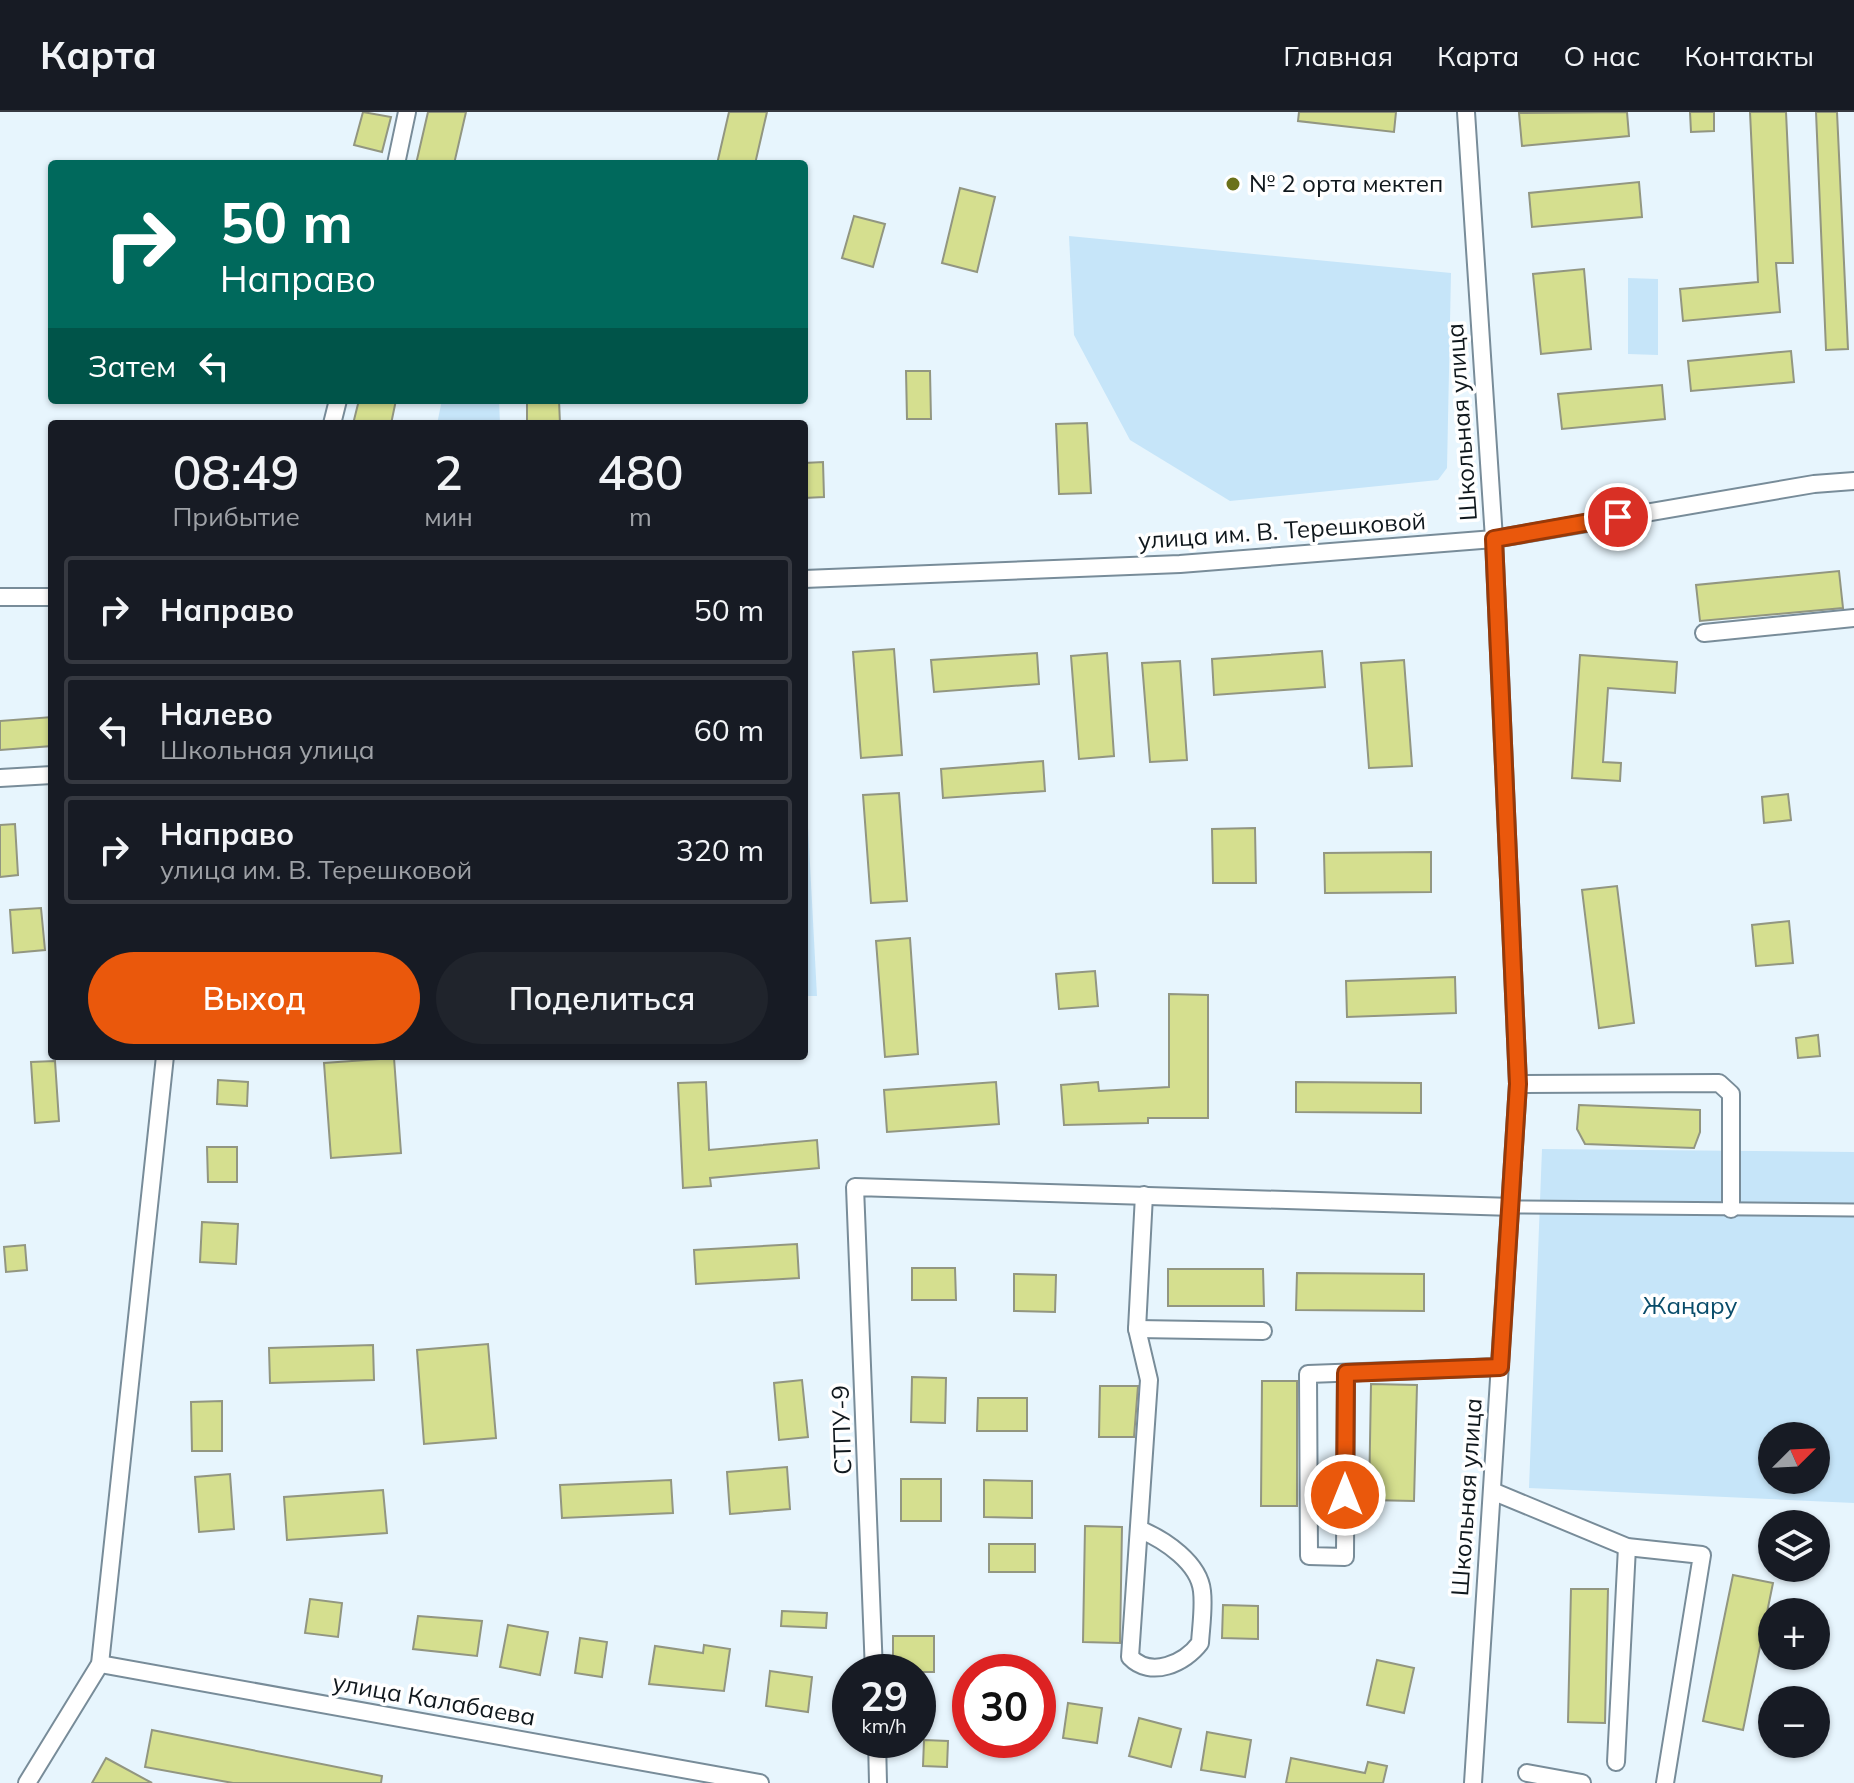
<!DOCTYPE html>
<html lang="ru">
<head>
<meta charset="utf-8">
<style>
	body { margin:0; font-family:Mulish,sans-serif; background:#20242c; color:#f1f3f6; height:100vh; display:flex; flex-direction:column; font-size:30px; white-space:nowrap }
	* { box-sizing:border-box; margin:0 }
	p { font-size:26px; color:#9ea1a6 }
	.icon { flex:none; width:44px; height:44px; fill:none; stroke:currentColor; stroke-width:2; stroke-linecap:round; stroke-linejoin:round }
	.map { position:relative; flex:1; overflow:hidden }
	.details { position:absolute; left:48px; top:308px; width:760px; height:640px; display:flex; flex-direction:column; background:#171b24; border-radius:8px; box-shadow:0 2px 6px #0004 }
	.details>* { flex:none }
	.top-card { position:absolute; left:48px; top:48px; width:760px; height:244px; border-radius:8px; box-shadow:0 2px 6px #0004; background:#00695c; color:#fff; overflow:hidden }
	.needle { width:52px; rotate:66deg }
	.fabs { position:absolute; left:1758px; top:1310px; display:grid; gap:16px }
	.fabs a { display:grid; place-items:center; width:72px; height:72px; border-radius:50%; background:#171b24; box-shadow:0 2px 6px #0004; font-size:40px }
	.speed { position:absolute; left:832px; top:1542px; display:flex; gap:16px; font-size:40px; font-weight:700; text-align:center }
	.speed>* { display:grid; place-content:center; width:104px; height:104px; border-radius:50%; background:#171b24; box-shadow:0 2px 6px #0004; line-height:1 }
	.speed small { font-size:20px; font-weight:400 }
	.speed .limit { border:12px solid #d22; background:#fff; color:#111 }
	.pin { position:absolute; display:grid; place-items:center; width:68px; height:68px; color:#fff; margin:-34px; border:4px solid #fff; border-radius:50%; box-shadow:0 2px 8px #0007 }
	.me { position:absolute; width:88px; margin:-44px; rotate:0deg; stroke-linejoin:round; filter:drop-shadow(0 0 6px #0008) }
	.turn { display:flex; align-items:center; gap:28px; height:168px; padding:0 40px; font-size:36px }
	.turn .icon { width:104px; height:104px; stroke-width:2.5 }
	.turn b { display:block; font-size:56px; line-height:68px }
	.then { display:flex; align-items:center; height:76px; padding:0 40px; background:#0003; gap:16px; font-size:30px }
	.eta { display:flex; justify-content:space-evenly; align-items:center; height:136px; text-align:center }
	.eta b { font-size:48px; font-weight:600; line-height:56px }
	.cta { display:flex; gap:16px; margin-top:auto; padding:16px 40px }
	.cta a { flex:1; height:92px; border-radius:48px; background:#ea580c; color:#fff; font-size:32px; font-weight:600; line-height:92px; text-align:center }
	.cta a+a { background:#20242c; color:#f1f3f6 }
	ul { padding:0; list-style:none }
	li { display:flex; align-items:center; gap:24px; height:108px; margin:0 16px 12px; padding:0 24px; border:4px solid #363941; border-radius:8px }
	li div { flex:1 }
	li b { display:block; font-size:30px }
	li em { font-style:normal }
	header { display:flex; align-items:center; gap:48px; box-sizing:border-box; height:112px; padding:0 40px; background:#171b24; border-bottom:2px solid #363941 }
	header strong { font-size:38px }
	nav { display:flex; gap:44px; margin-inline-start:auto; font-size:28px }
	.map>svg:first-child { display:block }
	.green { fill:#c6e5f9; fill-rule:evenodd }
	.building { fill:#d5df8f; stroke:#929681; stroke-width:2 }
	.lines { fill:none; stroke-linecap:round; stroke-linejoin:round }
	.pedestrian-casing { stroke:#788c99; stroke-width:15 }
	.minor-casing { stroke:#788c99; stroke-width:20 }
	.pedestrian { stroke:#fff; stroke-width:11 }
	.minor { stroke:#fff; stroke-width:16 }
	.route-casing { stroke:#983908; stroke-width:20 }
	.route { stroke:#ea580c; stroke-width:14 }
	.poi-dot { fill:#6a7119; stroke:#fff; stroke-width:3 }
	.labels { text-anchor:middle; stroke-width:7; stroke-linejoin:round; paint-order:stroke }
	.poi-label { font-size:24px; fill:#10181d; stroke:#fff; text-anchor:start }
	.street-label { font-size:24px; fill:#10181d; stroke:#fff }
	.park-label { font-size:24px; fill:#094c6a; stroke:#fff }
</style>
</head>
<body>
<header>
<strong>Карта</strong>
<nav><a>Главная</a><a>Карта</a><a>О нас</a><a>Контакты</a></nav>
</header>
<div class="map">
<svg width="1854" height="1671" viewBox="0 0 1854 1671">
	<rect width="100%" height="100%" fill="#e7f5fd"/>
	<g class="green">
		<path d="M1069 124 1451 161 1447 356 1438 368 1230 389 1130 328 1074 223Z"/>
		<path d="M1628 166 1658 167V243L1628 242Z"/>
		<path d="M442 288H499L500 312H437Z"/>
		<path d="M804 639 817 884H804Z"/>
		<path d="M1542 1037 1854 1040V1391L1529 1376ZM1772 1324H1816V1368H1772Z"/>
	</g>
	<g class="building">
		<path d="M363 0 391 5 382 40 354 33Z"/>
		<path d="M428 0H466L454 52H416Z"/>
		<path d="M729 0H767L755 52H717Z"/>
		<path d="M1299 0H1396L1394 20 1298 9Z"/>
		<path d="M1627 0 1629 24 1522 34 1519 1Z"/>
		<path d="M1690 0H1714V19L1691 20Z"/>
		<path d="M1750 0H1786L1793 151H1776L1780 200 1683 209 1680 177 1758 170Z"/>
		<path d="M1816 0H1837L1848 237 1826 238Z"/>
		<path d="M1639 70 1642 105 1532 115 1529 81Z"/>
		<path d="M960 76 995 85 977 160 942 151Z"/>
		<path d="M854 104 885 112 873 155 842 146Z"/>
		<path d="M1584 157 1591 237 1541 242 1533 162Z"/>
		<path d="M1791 239 1794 270 1691 279 1688 249Z"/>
		<path d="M906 259H930L931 307H907Z"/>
		<path d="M1662 273 1665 307 1562 317 1558 282Z"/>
		<path d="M359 288H396L391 312H353Z"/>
		<path d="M527 288H559L560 312H527Z"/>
		<path d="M1087 311 1091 381 1059 382 1056 312Z"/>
		<path d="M823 350 824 385 804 386V351Z"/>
		<path d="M1839 459 1843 496 1700 509 1696 473Z"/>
		<path d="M894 537 902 643 861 646 853 540Z"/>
		<path d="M1322 539 1325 575 1214 583 1212 547Z"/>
		<path d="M1037 541 1039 572 934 580 931 548Z"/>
		<path d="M1107 541 1114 644 1079 647 1071 544Z"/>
		<path d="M1580 543 1677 550 1675 581 1608 576 1603 650 1621 651 1620 669 1572 666Z"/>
		<path d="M1404 548 1412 654 1369 656 1361 551Z"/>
		<path d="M1180 549 1187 648 1150 650 1142 551Z"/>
		<path d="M52 605V634L0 638V609Z"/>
		<path d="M1043 649 1045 679 943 686 941 657Z"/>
		<path d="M899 681 907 789 871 791 863 683Z"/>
		<path d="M1788 682 1791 708 1764 711 1762 685Z"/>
		<path d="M15 712 18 763 0 765V713Z"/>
		<path d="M1255 716 1256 771H1213L1212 717Z"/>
		<path d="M1431 740V780L1325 781 1324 741Z"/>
		<path d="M1617 774 1634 911 1599 916 1582 778Z"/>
		<path d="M41 796 45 838 13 841 10 798Z"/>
		<path d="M1789 809 1793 851 1756 854 1752 813Z"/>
		<path d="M910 826 918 942 885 945 876 829Z"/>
		<path d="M1095 859 1098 894 1059 897 1056 862Z"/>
		<path d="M1455 865 1456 901 1347 905 1346 869Z"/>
		<path d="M1169 882 1208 883V1006H1148V1011L1064 1013 1061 973 1098 970 1099 979 1169 975Z"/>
		<path d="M1818 923 1820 944 1798 946 1796 926Z"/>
		<path d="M394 946 401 1041 331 1046 324 951Z"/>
		<path d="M55 949 59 1009 35 1011 31 950Z"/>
		<path d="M218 968 248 970 247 994 217 992Z"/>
		<path d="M706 970 709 1038 817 1028 819 1056 710 1066 711 1074 683 1076 678 971Z"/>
		<path d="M996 970 999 1012 887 1020 884 978Z"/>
		<path d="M1296 970 1421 971V1001L1296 1000Z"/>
		<path d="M1579 993 1700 998V1020L1694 1036 1585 1032 1577 1017Z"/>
		<path d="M207 1035H237V1070H208Z"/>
		<path d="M202 1110 238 1112 236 1152 200 1150Z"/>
		<path d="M797 1132 799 1166 696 1172 694 1138Z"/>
		<path d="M25 1133 27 1158 6 1160 4 1135Z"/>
		<path d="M912 1156H955L956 1188H912Z"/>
		<path d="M1168 1157H1263L1264 1194H1168Z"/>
		<path d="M1297 1161 1424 1162V1199L1296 1198Z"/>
		<path d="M1014 1162 1056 1163 1055 1200 1014 1199Z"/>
		<path d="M488 1232 496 1326 424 1332 417 1238Z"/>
		<path d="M373 1233 374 1268 270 1271 269 1236Z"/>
		<path d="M912 1265 946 1266 945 1311 911 1310Z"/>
		<path d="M802 1268 808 1325 779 1328 774 1271Z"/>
		<path d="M1262 1269H1297V1394H1261Z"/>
		<path d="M1371 1272 1417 1273 1414 1389 1369 1388Z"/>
		<path d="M1100 1274H1138L1134 1325H1099Z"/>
		<path d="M978 1286H1027V1319H977Z"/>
		<path d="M222 1289V1339H192L191 1290Z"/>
		<path d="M787 1355 790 1397 730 1402 727 1360Z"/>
		<path d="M230 1362 234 1417 199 1420 195 1365Z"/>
		<rect x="901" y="1367" width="40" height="42"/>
		<path d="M671 1368 673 1401 562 1406 560 1373Z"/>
		<path d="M984 1368 1032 1369V1406L984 1405Z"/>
		<path d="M383 1378 387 1421 287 1428 284 1385Z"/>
		<path d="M1085 1414 1122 1415 1120 1531 1083 1530Z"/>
		<rect x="989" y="1432" width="46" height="28"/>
		<path d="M1733 1463 1773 1471 1743 1618 1703 1609Z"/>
		<path d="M1571 1477H1608L1605 1611 1568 1610Z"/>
		<path d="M310 1487 342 1491 338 1525 305 1521Z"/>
		<path d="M1223 1493 1258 1494V1527L1222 1526Z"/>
		<path d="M782 1499 827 1501 826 1516 781 1514Z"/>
		<path d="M418 1504 482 1509 477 1544 413 1537Z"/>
		<path d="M508 1513 548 1520 540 1563 500 1555Z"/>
		<rect x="893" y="1524" width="41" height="36"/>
		<path d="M580 1526 607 1530 602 1565 575 1561Z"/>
		<path d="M704 1533 730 1537 724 1579 649 1572 655 1534 703 1541Z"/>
		<path d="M1377 1548 1414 1556 1404 1601 1367 1593Z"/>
		<path d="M770 1559 812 1565 808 1600 766 1594Z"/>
		<path d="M1068 1591 1102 1596 1097 1631 1063 1626Z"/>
		<path d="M1139 1606 1181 1617 1171 1655 1129 1644Z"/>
		<path d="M152 1618 382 1664 381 1671H233L145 1655Z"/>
		<path d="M1207 1620 1251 1628 1245 1665 1201 1658Z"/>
		<path d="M924 1628 948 1629 947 1655 923 1654Z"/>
		<path d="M106 1646 152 1671H92Z"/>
		<path d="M1291 1646 1365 1661 1368 1650 1387 1654 1383 1671H1286Z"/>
	</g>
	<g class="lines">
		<g class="pedestrian-casing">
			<path id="pedestrian" d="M1513 1095 1854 1098"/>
		</g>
		<g class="minor-casing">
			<g id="minor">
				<path d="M1466 0 1494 427 1518 972 1473 1671"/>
				<path d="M396 52 407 0"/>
				<path d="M332 312 338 288"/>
				<path d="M804 467 1180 452 1494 427 1814 372 1854 369"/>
				<path d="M0 485H52"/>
				<path d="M1704 521 1854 506"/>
				<path d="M0 666 52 663"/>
				<path d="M1518 972 1719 971 1731 982V1097"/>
				<path d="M1137 1217 1263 1219"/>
				<path d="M1346 1261 1345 1445 1309 1444 1308 1262 1500 1255"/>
				<path d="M1492 1379 1627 1435 1702 1443 1665 1671"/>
				<path d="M1141 1418C1165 1428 1199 1451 1202 1479 1204 1496 1201 1515 1200 1531 1185 1551 1151 1567 1130 1545L1149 1268 1137 1217 1144 1083"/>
				<path d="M100 1552 760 1671"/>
				<path d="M874 1560 855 1075 1513 1095"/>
				<path d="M877 1628 878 1671"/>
				<path d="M1616 1650 1627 1435"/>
				<path d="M1527 1661 1582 1671"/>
				<path d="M27 1671 100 1552 165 944"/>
			</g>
		</g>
		<use href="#pedestrian" class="pedestrian"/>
		<use href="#minor" class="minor"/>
	</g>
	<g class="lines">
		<g class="route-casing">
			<path id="route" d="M1345 1383 1346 1261 1500 1255 1518 972 1494 427 1618 405"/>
		</g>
		<use href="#route" class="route"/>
	</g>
	<circle class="poi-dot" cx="1233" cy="72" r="8"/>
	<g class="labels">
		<g class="poi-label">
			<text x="1249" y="80">№ 2 орта мектеп</text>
		</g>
		<g class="street-label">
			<text transform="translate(1462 310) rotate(-94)" y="8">Школьная улица</text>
			<text transform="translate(1282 419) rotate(-4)" y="8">улица им. В. Терешковой</text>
			<text transform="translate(842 1318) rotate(-92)" y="8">СТПУ-9</text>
			<text transform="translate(1467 1385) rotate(-86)" y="8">Школьная улица</text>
			<text transform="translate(434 1588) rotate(10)" y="8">улица Калабаева</text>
		</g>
		<g class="park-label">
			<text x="1690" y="1202">Жаңару</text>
		</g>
	</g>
</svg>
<div class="fabs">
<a><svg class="needle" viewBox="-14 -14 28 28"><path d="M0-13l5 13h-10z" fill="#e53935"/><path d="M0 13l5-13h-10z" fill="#9ea1a6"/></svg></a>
<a><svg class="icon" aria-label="layers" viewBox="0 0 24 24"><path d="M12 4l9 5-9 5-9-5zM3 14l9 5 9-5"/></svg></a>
<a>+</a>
<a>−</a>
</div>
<div class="speed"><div>29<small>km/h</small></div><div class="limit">30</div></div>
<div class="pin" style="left:1618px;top:405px;background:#d93025"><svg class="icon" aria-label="arrive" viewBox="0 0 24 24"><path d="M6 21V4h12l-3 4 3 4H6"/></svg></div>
<svg class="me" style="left:1345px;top:1383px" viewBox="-20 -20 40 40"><circle r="17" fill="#ea580c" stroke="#fff" stroke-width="3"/><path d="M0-11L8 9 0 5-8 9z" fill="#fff"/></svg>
<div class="top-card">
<div class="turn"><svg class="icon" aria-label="right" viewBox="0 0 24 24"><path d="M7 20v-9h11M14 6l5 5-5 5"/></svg><div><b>50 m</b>Направо</div></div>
<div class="then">Затем<svg class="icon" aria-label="left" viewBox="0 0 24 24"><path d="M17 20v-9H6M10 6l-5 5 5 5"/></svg></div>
</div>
<section class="details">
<div class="eta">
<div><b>08:49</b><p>Прибытие</p></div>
<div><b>2</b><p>мин</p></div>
<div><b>480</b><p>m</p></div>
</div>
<ul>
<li><svg class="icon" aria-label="right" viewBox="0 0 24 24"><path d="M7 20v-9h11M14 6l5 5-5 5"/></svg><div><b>Направо</b></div><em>50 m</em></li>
<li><svg class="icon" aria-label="left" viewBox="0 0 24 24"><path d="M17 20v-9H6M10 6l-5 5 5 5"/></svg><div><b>Налево</b><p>Школьная улица</p></div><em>60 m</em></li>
<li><svg class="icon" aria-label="right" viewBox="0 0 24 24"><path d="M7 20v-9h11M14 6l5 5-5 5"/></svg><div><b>Направо</b><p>улица им. В. Терешковой</p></div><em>320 m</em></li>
</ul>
<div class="cta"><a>Выход</a><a>Поделиться</a></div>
</section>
</div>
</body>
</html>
